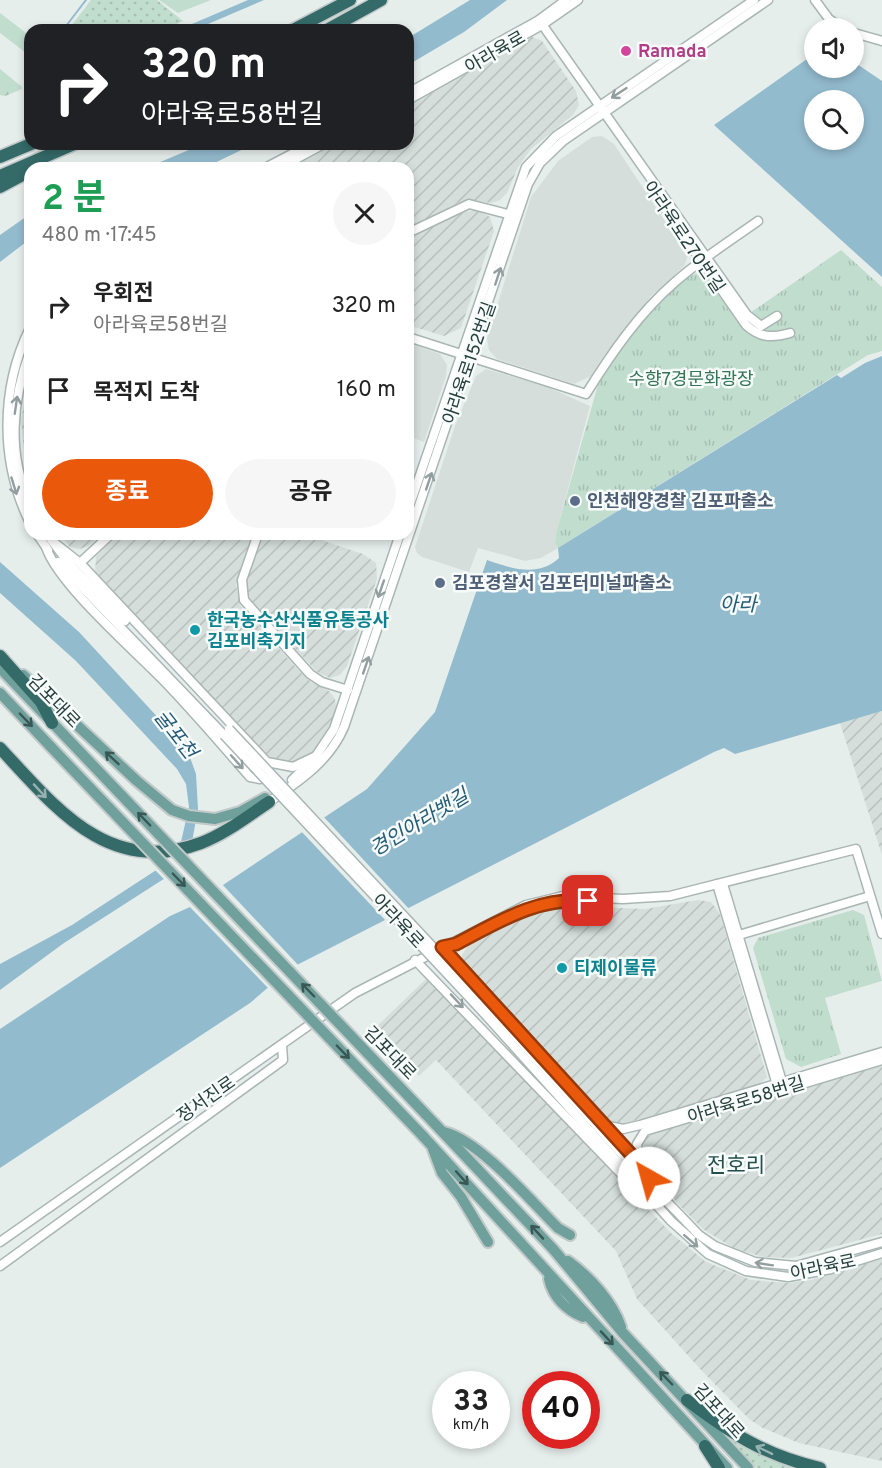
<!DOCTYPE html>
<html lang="ko">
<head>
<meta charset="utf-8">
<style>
	body { margin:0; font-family:Overpass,"Noto Sans KR",sans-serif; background:#f6f6f6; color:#222; height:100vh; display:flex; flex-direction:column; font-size:22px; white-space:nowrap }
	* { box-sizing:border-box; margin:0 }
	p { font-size:20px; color:#767676 }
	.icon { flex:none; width:33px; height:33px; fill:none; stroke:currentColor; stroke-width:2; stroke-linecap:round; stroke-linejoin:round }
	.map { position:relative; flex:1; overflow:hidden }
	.sheet { position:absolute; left:24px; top:162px; width:390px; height:378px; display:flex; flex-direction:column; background:#fff; border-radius:18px; box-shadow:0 3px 9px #0003 }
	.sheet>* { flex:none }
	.guide { position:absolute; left:24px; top:24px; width:390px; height:126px; border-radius:18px; box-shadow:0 3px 9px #0003; background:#202124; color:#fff; overflow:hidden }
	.tools { position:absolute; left:804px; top:18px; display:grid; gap:12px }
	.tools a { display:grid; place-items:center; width:60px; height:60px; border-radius:50%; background:#fff; box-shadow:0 3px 9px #0003; font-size:30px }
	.speed { position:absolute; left:432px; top:1371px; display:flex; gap:12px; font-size:30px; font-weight:700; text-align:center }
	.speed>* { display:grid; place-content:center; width:78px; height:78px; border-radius:50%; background:#fff; box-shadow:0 3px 9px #0003; line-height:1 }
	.speed small { font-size:15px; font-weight:400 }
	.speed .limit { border:9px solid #d22; background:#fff; color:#111 }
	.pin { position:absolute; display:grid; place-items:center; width:51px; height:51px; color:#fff; margin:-26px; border-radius:12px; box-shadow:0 3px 9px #0006 }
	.me { position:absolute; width:66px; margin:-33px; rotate:322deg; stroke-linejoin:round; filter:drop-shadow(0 0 4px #0008) }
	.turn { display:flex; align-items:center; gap:21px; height:126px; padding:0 18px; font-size:27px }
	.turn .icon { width:78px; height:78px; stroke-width:2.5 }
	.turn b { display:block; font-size:42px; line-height:51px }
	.round { display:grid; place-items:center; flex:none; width:63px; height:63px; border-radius:32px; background:#f6f6f6 }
	.overview { display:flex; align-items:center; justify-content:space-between; height:102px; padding:0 18px }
	h1 { font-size:36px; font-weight:700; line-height:45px; color:#1e9e55 }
	.cta { display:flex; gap:12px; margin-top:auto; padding:12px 18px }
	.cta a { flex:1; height:69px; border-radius:36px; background:#ea580c; color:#fff; font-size:24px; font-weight:700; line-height:69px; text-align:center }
	.cta a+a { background:#f6f6f6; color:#222 }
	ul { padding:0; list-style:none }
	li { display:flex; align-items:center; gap:18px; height:84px; padding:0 18px }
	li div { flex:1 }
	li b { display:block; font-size:22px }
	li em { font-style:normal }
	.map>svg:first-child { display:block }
	.built { fill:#d5dedb }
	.industrial { fill:url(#industrial-furrows) }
	.grass { fill:url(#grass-dots) }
	.forest { fill:url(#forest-firs) }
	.park { fill:url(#park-tufts) }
	.garden { fill:#c1ddce }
	.water { fill:#93bbce; fill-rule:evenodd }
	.pier { fill:#e6eeec }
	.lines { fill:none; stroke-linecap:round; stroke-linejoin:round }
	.stream { stroke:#93bbce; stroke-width:2 }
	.minor-casing { stroke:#a9b6b4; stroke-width:11 }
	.major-casing { stroke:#c2c9c9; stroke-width:14 }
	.highway-casing { stroke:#c2c9c9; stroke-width:15 }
	.minor { stroke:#fff; stroke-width:8 }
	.major { stroke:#6fa09c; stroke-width:10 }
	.highway { stroke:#346a68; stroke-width:12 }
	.minor-bridge-casing { stroke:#a9b6b4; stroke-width:11; stroke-linecap:butt }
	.major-bridge-casing { stroke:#c2c9c9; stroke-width:14; stroke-linecap:butt }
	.minor-bridge { stroke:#fff; stroke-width:8 }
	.major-bridge { stroke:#6fa09c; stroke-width:10 }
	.oneway { stroke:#929f9e }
	.oneway2 { stroke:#385755 }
	.oneway3 { stroke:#96b2b0 }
	.route-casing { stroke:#983908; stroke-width:15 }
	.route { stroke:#ea580c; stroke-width:10 }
	.hotel-dot { fill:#d1479c; stroke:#f7fbf9; stroke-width:2 }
	.service-dot { fill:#5c6f8a; stroke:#f7fbf9; stroke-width:2 }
	.culture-dot { fill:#0f9aa8; stroke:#f7fbf9; stroke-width:2 }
	.labels { text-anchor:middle; stroke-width:5; stroke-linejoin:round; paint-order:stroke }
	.hotel-label { font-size:18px; font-weight:bold; fill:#b23c85; stroke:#f7fbf9; text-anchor:start }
	.street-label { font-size:18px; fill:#263f3d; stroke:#f7fbf9 }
	.park-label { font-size:18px; fill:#337457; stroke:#f7fbf9 }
	.service-label { font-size:18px; font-weight:bold; fill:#4e5e75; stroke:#f7fbf9; text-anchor:start }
	.culture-label { font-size:18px; font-weight:bold; fill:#0d838f; stroke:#f7fbf9; text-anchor:start }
	.water-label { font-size:20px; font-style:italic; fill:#245b78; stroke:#f7fbf9 }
	.quarter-label { font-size:21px; fill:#23504d; stroke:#f7fbf9 }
</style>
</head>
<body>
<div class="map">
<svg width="882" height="1468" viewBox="0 0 882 1468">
	<defs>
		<pattern id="industrial-furrows" width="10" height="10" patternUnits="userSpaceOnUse" patternTransform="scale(1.5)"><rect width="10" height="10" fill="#d5dedb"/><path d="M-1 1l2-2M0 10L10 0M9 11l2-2" fill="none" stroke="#b7c0bd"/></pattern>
		<pattern id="grass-dots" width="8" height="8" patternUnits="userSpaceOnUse" patternTransform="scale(1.5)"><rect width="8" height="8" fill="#c1ddce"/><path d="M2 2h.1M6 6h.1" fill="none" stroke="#a6bfb2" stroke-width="1.8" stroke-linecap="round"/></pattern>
		<pattern id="forest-firs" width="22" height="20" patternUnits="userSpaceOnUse" patternTransform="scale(1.5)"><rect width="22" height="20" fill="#c1ddce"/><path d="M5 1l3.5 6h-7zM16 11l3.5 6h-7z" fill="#a6bfb2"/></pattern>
		<pattern id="park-tufts" width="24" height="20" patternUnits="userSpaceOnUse" patternTransform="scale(1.5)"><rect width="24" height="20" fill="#c1ddce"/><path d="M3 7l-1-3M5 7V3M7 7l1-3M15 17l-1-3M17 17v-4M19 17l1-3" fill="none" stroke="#a6bfb2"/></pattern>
	</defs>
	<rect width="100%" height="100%" fill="#e6eeec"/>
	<g class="built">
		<path d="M602 136 614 144 688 256 684 266 651 296 613 347 605 354 591 376 574 384 497 359 489 350 487 338 531 197 558 161 592 137Z"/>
		<path d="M408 343 440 354 447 365 446 376 424 442 408 436Z"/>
		<path d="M486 369 545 386 590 406 556 533 555 542 558 548 541 558 525 561 478 548 469 572 422 557 417 553 415 547 455 426 476 376Z"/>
	</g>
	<g class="industrial">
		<path d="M532 37 542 41 576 91 579 105 573 115 531 149 518 167 507 193 500 200 491 203 472 200 460 202 408 228V168H291L336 144H408V106Z"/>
		<path d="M477 210 490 217 494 231 461 328 444 336 408 325V239L461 213Z"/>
		<path d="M30 368V477L25 459 21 421Z"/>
		<path d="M60 534H102L90 545 80 549 70 547Z"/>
		<path d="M119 534H253L236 585 240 605 300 672 311 682 329 691 335 699 336 708 333 720 312 755 296 764 268 759 95 574 96 556Z"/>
		<path d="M263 534H303L363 554 376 563 377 579 347 666 340 675 330 678 317 672 250 600 246 584Z"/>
		<path d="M882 711V855L840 723Z"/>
		<path d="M698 900 711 902 720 914 767 1077 758 1085 623 1124 606 1120 468 974 462 965V955L469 944 545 908 569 906 645 909Z"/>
		<path d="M427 978 671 1233 706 1262 751 1280 787 1283 811 1280 882 1259V1461L799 1443 763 1428 749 1419 702 1371 637 1299 616 1251 436 1060 419 1076 374 1029Z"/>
		<path d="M882 1065V1234L791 1258 764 1257 735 1249 703 1229 676 1202 671 1191 642 1157 645 1138 658 1131Z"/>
	</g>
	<g class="grass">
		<path d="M91 0H157L183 21 165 30H68Z"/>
		<path d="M726 1433 756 1452 799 1468H756Z"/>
	</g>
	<path class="forest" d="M0 69 22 87V89L5 96 0 95Z"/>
	<g class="park">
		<path d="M841 250 882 287V351L868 355 558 548 555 543 556 533 597 388C610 360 669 281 698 273L707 278 737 322Z"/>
		<path d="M853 910 864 915 882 981 825 998 841 1054 801 1067 786 1059 753 948 758 938Z"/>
	</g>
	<g class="garden">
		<path d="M159 0H211L178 13Z"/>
		<path d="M0 13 30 36V56L0 33Z"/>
	</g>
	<g class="water">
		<path d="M248 0H264L194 30H178Z"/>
		<path d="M470 0H507L464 32 408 65V38Z"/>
		<path d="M814 54V68H854V62L882 81V277L714 125ZM854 100V140H814V100Z"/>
		<path d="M203 144H254L204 168H146Z"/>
		<path d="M30 214V239L0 262V235Z"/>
		<path d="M882 356V711L735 754 724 748 714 752 291 968 250 1003 0 1168V1029L170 916 190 907 367 789 435 712 487 560C510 568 538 578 559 558L558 548 837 375 841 378 865 363Z"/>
		<path d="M0 562 79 632 187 749 196 774 198 809 192 842 173 873 64 943 0 990V964L72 925 167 863 180 846 189 807 186 784 177 769 76 661 0 593Z"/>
	</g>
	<g class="pier">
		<path d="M322 815 410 910 387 922 300 830Z"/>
		<path d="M179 839 192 852 187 863 166 881 154 869 173 853Z"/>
		<path d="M221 883 300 967 270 990 188 905Z"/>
	</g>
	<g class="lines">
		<path class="stream" d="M63 30 86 0"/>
		<g class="minor-casing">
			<g id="minor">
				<path d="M815 0 829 19 841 28"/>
				<path d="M539 20 747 315 761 326 777 316"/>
				<path d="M854 33 882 41"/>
				<path d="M408 93 539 20 566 0"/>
				<path d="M408 100 542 25 578 0"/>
				<path d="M265 168 311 144"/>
				<path d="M279 168 324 144"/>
				<path d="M652 190 746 325C760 338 772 338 790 333"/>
				<path d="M408 233 469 204 511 215"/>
				<path d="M30 328C0 389 0 462 30 523"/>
				<path d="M408 337 586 394C611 354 639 313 675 282 701 259 730 241 758 221"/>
				<path d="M30 351C12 400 7 455 30 503"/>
				<path d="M408 510 526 167 556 136 754 0"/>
				<path d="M37 534 48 550"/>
				<path d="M47 534 67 561 125 621"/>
				<path d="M258 534 242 580 244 600 310 674 322 682 348 690"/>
				<path d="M52 541 80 563 267 762 293 767 316 756"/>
				<path d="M46 547C58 584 134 650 164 681 194 712 222 745 250 777L260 779 267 772"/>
				<path d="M58 562 224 735"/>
				<path d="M80 563 111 534"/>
				<path d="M292 780 316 756 334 729 400 534"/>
				<path d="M269 802C299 781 329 762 344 727L528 184 540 163 563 141 768 0"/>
				<path d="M717 884 778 1088"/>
				<path d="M723 884 783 1085"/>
				<path d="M739 935 870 896"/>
				<path d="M442 947 497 1008"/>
				<path d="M415 960 629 1182"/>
				<path d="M489 1007 628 1161 699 1235 715 1246 755 1262 796 1266 882 1242"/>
				<path d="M483 1012 671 1221 708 1254 746 1271 788 1277 831 1269 882 1253"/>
				<path d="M510 1022 646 1173"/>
				<path d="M604 1125 623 1129 640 1125 882 1052"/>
				<path d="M639 1163 637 1144 645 1131 882 1060"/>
				<path d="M0 1242 355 993 526 905 563 896 623 899 670 896 856 849 882 934"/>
				<path d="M0 1266 283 1060 282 1045"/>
			</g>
		</g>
		<g class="major-casing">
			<g id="major">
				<path d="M0 668 64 735"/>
				<path d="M23 675 137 781 172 810 189 816 215 819 240 812 265 798"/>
				<path d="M0 693 51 747"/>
				<path d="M435 1124 554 1250 623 1333 748 1468"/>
				<path d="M444 1132C479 1140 531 1201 558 1228L570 1235"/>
				<path d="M422 1135 727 1468"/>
				<path d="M433 1149 442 1173 461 1197 488 1242"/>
				<path d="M568 1261C590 1277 612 1301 621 1327"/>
				<path d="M549 1279C553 1297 566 1310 583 1317"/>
			</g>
		</g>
		<g class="highway-casing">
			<g id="highway">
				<path d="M293 30 350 0"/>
				<path d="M327 30 381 0"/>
				<path d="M0 157 31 144"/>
				<path d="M0 176 74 144"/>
				<path d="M0 187 30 171"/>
				<path d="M0 656 41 702 52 723"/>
				<path d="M0 748C56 808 109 877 201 843 225 834 248 816 269 802"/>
				<path d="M687 1400C730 1433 766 1456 820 1468"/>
				<path d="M705 1446 719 1468"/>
			</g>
		</g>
		<use href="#minor" class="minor"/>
		<use href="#major" class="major"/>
		<use href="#highway" class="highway"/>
		<g class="minor-bridge-casing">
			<g id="minor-bridge">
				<path d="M229 729 489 1007"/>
				<path d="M224 735 483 1012"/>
			</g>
		</g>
		<g class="major-bridge-casing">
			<g id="major-bridge">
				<path d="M64 735 435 1124"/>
				<path d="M51 747 422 1135"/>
			</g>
		</g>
		<use href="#minor-bridge" class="minor-bridge"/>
		<use href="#major-bridge" class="major-bridge"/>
	</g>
	<defs><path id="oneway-shaft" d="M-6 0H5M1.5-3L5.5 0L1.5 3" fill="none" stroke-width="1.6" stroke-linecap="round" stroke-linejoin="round" transform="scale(1.5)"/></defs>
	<g class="oneway">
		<use href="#oneway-shaft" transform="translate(619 93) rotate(147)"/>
		<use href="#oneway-shaft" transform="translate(498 276) rotate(-72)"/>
		<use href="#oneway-shaft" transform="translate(16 405) rotate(-82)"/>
		<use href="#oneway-shaft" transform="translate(429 481) rotate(-71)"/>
		<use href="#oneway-shaft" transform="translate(14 486) rotate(73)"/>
		<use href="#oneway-shaft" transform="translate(381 589) rotate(109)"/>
		<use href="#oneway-shaft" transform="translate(366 665) rotate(-71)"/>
		<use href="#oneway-shaft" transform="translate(237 762) rotate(48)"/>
		<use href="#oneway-shaft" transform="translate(457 1001) rotate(47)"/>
		<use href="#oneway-shaft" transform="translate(691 1241) rotate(41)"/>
		<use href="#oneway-shaft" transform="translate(764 1264) rotate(-171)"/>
	</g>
	<g class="oneway2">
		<use href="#oneway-shaft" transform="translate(26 720) rotate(46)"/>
		<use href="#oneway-shaft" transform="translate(112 758) rotate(-137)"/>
		<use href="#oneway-shaft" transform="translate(144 819) rotate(-134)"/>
		<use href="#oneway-shaft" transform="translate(179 880) rotate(46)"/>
		<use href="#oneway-shaft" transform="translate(308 990) rotate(-134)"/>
		<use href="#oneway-shaft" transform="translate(343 1052) rotate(46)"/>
		<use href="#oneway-shaft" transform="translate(462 1178) rotate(48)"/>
		<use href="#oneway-shaft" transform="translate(537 1232) rotate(-133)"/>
		<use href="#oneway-shaft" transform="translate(607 1338) rotate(47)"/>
		<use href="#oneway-shaft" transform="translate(666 1378) rotate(-134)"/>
	</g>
	<g class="oneway3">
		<use href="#oneway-shaft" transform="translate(40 791) rotate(47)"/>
		<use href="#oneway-shaft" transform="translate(764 1450) rotate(-154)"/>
	</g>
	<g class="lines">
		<g class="route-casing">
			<path id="route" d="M588 901C537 897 500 921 456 944L442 947 639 1163 649 1178"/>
		</g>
		<use href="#route" class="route"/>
	</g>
	<circle class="hotel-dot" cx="626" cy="51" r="6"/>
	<g class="service-dot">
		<circle cx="575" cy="501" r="6"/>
		<circle cx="440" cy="583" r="6"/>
	</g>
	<g class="culture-dot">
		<circle cx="195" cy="630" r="6"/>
		<circle cx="562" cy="968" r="6"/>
	</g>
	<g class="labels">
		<g class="hotel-label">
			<text x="638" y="57">Ramada</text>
		</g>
		<g class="street-label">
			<text transform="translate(495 52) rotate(-30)" y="6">아라육로</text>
			<text transform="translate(684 237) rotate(56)" y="6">아라육로270번길</text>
			<text transform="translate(469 363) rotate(-71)" y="6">아라육로152번길</text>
			<text transform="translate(54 701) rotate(46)" y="6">김포대로</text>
			<text transform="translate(398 921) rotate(47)" y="6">아라육로</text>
			<text transform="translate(390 1053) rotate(46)" y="6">김포대로</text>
			<text transform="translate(206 1099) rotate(-35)" y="6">정서진로</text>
			<text transform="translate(746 1100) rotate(-17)" y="6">아라육로58번길</text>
			<text transform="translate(823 1267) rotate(-12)" y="6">아라육로</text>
			<text transform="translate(719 1411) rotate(48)" y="6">김포대로</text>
		</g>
		<g class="park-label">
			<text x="691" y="385">수향7경문화광장</text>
		</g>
		<g class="service-label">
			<text x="587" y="507">인천해양경찰 김포파출소</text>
			<text x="452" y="589">김포경찰서 김포터미널파출소</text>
		</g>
		<g class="culture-label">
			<text x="207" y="626">한국농수산식품유통공사<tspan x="207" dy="21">김포비축기지</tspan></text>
			<text x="574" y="974">티제이물류</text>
		</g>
		<g class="water-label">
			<text x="738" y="611">아라</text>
			<text transform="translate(176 734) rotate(52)" y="7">굴포천</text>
			<text transform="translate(419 822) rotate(-31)" y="7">경인아라뱃길</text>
		</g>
		<g class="quarter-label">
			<text x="736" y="1172">전호리</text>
		</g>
	</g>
</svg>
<div class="tools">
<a><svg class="icon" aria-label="sound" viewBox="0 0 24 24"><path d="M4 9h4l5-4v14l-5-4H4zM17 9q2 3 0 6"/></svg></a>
<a><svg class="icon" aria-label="search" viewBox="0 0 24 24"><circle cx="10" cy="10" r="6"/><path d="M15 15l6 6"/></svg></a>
</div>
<div class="speed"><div>33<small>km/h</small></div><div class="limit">40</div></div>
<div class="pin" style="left:588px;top:901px;background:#d93025"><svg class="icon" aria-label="arrive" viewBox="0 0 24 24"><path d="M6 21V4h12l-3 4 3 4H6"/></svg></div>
<svg class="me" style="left:649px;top:1178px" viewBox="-20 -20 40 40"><circle r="19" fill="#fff"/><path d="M0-13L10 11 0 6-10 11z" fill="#ea580c"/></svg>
<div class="guide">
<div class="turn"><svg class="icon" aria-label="right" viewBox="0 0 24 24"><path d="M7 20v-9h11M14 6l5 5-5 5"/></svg><div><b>320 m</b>아라육로58번길</div></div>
</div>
<section class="sheet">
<div class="overview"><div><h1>2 분</h1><p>480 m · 17:45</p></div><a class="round"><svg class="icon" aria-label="close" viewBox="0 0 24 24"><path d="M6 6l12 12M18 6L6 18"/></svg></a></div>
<ul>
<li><svg class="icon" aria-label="right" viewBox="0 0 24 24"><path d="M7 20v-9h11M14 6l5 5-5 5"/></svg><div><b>우회전</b><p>아라육로58번길</p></div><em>320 m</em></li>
<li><svg class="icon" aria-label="arrive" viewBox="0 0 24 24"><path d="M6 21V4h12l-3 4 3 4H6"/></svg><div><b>목적지 도착</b></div><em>160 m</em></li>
</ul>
<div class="cta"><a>종료</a><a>공유</a></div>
</section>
</div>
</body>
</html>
